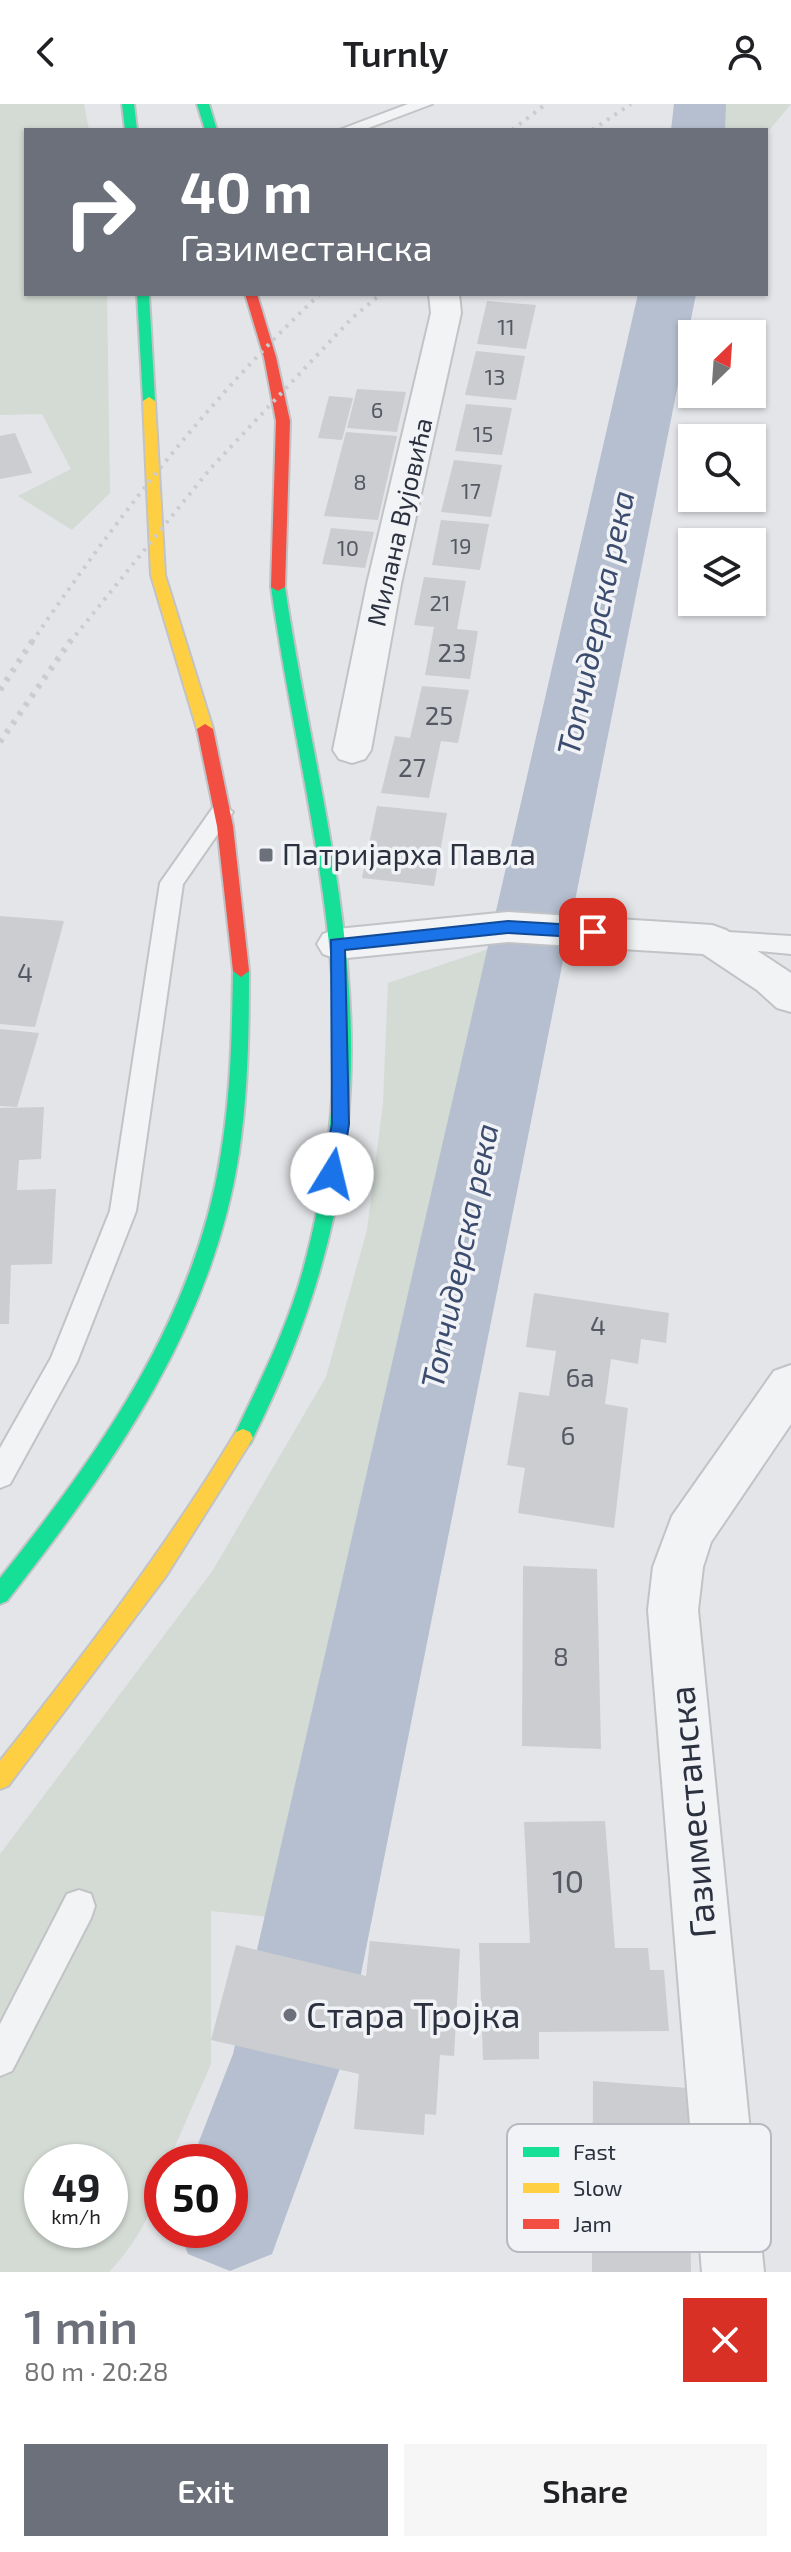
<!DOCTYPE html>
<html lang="en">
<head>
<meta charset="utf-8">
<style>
	body { margin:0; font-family:"Exo 2",sans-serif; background:#f6f6f6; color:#202124; height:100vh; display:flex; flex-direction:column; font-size:30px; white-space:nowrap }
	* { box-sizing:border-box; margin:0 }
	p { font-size:26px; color:#757577 }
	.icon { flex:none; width:44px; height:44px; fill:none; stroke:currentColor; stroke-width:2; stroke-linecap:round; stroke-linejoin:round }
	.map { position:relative; height:2168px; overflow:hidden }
	.sheet { display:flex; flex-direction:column; background:#fff; flex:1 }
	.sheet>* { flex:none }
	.hud { position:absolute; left:24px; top:24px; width:744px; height:168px; border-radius:0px; box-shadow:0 2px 6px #0004; background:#6c707a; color:#fff; overflow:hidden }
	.needle { width:52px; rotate:25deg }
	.buttons { position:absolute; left:678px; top:216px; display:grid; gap:16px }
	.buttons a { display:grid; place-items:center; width:88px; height:88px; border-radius:0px; background:#fff; box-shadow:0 2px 6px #0004; font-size:40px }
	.speed { position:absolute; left:24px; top:2040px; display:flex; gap:16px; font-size:40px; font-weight:700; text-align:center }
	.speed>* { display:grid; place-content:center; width:104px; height:104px; border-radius:50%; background:#fff; box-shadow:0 2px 6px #0004; line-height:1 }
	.speed small { font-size:20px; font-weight:400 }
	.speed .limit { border:12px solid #d22; background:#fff; color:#111 }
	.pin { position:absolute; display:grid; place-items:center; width:68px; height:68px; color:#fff; margin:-34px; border-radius:16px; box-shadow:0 4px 12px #0006 }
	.me { position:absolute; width:88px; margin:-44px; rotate:9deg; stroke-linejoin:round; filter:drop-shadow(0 0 6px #0008) }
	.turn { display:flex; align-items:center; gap:28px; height:168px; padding:0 24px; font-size:36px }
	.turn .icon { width:104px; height:104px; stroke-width:2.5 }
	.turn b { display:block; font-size:56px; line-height:68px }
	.round { display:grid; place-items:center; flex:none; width:84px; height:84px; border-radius:0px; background:#f6f6f6 }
	.head { display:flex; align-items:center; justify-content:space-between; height:136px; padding:0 24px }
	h1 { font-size:48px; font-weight:600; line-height:60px; color:#6c707a }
	.cta { display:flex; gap:16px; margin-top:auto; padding:16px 24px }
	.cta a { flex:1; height:92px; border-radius:0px; background:#6c707a; color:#fff; font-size:32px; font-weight:600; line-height:92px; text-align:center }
	.cta a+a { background:#f6f6f6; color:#202124 }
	header { display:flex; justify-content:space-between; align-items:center; height:104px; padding:0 24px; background:#fff; font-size:36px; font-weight:600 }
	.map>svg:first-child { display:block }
	.green { fill:#d3dbd4; fill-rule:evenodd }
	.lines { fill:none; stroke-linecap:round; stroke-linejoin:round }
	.river { fill:#b5bfcf; fill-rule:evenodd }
	.building { fill:#cccdd0 }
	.lane-casing { stroke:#c2c3c6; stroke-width:4 }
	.street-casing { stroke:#c2c3c6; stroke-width:4 }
	.fast-casing { stroke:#c2c3c6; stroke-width:4 }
	.slow-casing { stroke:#c2c3c6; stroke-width:4 }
	.jam-casing { stroke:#c2c3c6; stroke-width:4 }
	.lane { fill:#f2f3f4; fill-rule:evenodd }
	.street { fill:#f2f3f4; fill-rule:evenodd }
	.fast { fill:#16e098; fill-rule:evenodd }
	.slow { fill:#ffcf43; fill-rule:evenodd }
	.jam { fill:#f24e42; fill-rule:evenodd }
	.rail-far1 { stroke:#cbcccf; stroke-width:4; stroke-dasharray:3 6; stroke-linecap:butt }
	.rail { stroke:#cbcccf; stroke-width:6; stroke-dasharray:4 7; stroke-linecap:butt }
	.route { fill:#1a73e8; stroke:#114b97; stroke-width:2 }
	.poi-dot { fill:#6c707a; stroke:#f1f3f6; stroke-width:3 }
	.labels { text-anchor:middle; stroke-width:7; stroke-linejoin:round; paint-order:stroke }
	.far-number-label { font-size:22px; fill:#555964 }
	.far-street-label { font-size:26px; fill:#2c313f; stroke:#f1f3f6 }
	.number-label { font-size:26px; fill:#555964 }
	.poi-label { font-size:30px; fill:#2c313f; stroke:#f1f3f6; text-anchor:start }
	.water-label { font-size:32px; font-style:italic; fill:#3b4c6e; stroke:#f1f3f6 }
	.near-number-label { font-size:32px; fill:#555964 }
	.near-street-label { font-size:36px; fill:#2c313f; stroke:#f1f3f6 }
	.near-poi-label { font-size:36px; fill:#2c313f; stroke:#f1f3f6; text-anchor:start }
	.key { fill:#f1f3f6; stroke:#b6b9bf; stroke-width:2 }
	.key-label { font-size:22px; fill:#2c313f }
</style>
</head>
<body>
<header><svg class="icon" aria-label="back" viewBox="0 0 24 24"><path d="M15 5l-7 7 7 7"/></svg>Turnly<svg class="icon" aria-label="person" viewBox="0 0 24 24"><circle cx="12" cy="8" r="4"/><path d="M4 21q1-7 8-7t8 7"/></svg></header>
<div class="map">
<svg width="791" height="2168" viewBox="0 0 791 2168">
	<rect width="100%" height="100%" fill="#e3e5e8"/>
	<g class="green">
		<path d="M0 0H84L89 26H26V190H107L110 389 72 426 18 392 71 365 42 310 0 311Z"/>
		<path d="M700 0H791L766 30V26H698Z"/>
		<path d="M512 837 289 1815 211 1807V1960L168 2058H162C162 2097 135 2141 109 2168H0V1750L213 1466 326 1273 367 1126 383 999 388 879ZM42 2058H110V2126H42Z"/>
	</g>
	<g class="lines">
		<g class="river">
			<path d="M674 0H726L725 26H671Z"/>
			<path d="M638 190H696L345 1950 272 2150 230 2167 188 2150 179 2126H230V2058H191L233 1950Z"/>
		</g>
	</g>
	<g class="building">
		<path d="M487 197 536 201 526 245 477 240Z"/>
		<path d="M476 247 525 252 516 296 465 291Z"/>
		<path d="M357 285 406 288 397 328 347 324Z"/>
		<path d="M329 292 353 294 342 336 318 334Z"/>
		<path d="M466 300 512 304 502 351 455 347Z"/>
		<path d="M346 328 397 332 378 416 324 412Z"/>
		<path d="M15 329 32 369 0 375V332Z"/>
		<path d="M454 356 502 361 491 413 441 408Z"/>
		<path d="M441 416 489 420 480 466 432 461Z"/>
		<path d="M331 424 374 428 365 464 322 460Z"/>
		<path d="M424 473 466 477 457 525 478 527 470 575 425 571 434 523 414 521Z"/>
		<path d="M422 582 469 586 458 639 441 637 429 694 381 689 395 632 410 634Z"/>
		<path d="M377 702 447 709 434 782 362 774Z"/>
		<path d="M0 812 64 817 35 923 0 920Z"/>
		<path d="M0 925 39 929 17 1003 0 1002Z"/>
		<path d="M44 1003 41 1055 19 1056 17 1086 56 1085 52 1160 11 1161 9 1220H0V1004Z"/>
		<path d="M534 1189 669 1209 666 1239 641 1235 638 1260 611 1255 605 1300 628 1304 614 1424 518 1409 525 1364 507 1361 519 1288 549 1292 556 1247 526 1243Z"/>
		<path d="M523 1462 597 1465 601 1645 522 1642Z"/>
		<path d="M605 1717 615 1844H648L650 1866H664L669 1927 539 1928V1955L483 1956 479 1839H530L524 1718Z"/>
		<path d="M370 1837 460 1845 454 1952 440 1951 436 2011 425 2010 424 2031 354 2025 359 1970 211 1936 236 1841 366 1872Z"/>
		<path d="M593 1977 688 1984 691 2168H592Z"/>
	</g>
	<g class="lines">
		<g class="lane-casing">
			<g id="lane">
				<path d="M408 0H432L363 26H339Z"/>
				<path d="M222 700 233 708 183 780 136 1107 77 1258 10 1380 0 1384V1344L51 1254 110 1107 160 779 214 702Z"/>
				<path d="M712 827 791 832V850L704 842 700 836 704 830Z"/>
				<path d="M79 1786 91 1790 95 1802 91 1814 12 1967 0 1972V1920L67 1790Z"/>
			</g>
		</g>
		<g class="street-casing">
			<g id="street">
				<path d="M429 190H459L461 209 401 480 371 646 365 655 352 659 339 655 333 646 367 480 431 209Z"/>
				<path d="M508 808 712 821 726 826 791 869V908L777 904 757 886 703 850 508 838 337 855 323 850 317 840 323 830 337 825Z"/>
				<path d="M791 1261V1320L711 1438 703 1463 698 1506 764 2168H702L648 1506 653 1463 672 1412 774 1267Z"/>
			</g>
		</g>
		<g class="fast-casing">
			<g id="fast">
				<path d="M122 0H134L137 26H125Z"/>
				<path d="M197 0H209L217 26H205Z"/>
				<path d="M137 190H149L155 297 149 301 143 297Z"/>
				<path d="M278 479 285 483C304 613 338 741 348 872 362 1044 328 1187 250 1340L243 1343 236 1340 233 1334C259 1279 287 1226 303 1166 329 1071 339 971 332 872 322 741 289 613 271 483Z"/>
				<path d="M241 861 249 867C249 928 248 988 239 1049 213 1221 112 1363 7 1497L0 1500V1474C101 1347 196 1213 221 1049 231 988 232 928 233 867Z"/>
			</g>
		</g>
		<g class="slow-casing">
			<g id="slow">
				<path d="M149 293 155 297 165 471 213 625 205 630 197 625 151 471 143 297Z"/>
				<path d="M243 1325 250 1328 253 1334 166 1472 8 1682 0 1685V1657C84 1551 166 1444 236 1328Z"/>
			</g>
		</g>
		<g class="jam-casing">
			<g id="jam">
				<path d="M245 190H257L276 253 290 317 285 483 278 487 271 483 276 317 264 253Z"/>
				<path d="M205 620 213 625 233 722 249 867 241 873 233 867 217 722 197 625Z"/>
			</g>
		</g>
		<use href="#lane" class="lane"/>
		<use href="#street" class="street"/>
		<use href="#fast" class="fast"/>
		<use href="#slow" class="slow"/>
		<use href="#jam" class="jam"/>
		<g class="rail-far1">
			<path d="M512 26 546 0"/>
			<path d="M592 26 631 0"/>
			<path d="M32 538C116 415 211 292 320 190"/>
			<path d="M70 538 210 365 352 214 381 190"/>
		</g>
		<g class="rail">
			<path d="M0 586 33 536"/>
			<path d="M0 638 71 536"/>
		</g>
	</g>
	<path class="route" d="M508 817 593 822 601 828 593 834 508 829 345 846 349 1020 341 1070 339 1076H326L323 1070 332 1020 331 836Z"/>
	<g class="poi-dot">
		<rect x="258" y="743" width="16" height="16" rx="4"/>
		<circle cx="290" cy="1911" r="8"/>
	</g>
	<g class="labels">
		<g class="far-number-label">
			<text x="506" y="231">11</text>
			<text x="495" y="281">13</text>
			<text x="377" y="314">6</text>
			<text x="483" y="338">15</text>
			<text x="360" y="386">8</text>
			<text x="471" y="395">17</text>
			<text x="461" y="450">19</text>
			<text x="348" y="452">10</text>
			<text x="440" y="507">21</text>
		</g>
		<g class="far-street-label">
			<text transform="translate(400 418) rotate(-77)" y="9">Милана Вујовића</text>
		</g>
		<g class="number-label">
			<text x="452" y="558">23</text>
			<text x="439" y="621">25</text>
			<text x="412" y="673">27</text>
			<text x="25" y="878">4</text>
			<text x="598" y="1231">4</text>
			<text x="580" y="1283">6a</text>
			<text x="568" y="1341">6</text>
			<text x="561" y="1562">8</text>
		</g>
		<g class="poi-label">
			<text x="282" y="761">Патријарха Павла</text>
		</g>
		<g class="water-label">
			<text transform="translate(596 519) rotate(-78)" y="11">Топчидерска река</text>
			<text transform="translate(460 1152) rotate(-78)" y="11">Топчидерска река</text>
		</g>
		<g class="near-number-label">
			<text x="568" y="1789">10</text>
		</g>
		<g class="near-street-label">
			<text transform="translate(692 1708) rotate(-95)" y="13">Газиместанска</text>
		</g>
		<g class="near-poi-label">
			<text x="306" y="1924">Стара Тројка</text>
		</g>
	</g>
	<rect x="507" y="2020" width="264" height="128" rx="12" class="key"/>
	<rect x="523" y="2043" width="36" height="10" fill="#16e098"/>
	<rect x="523" y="2079" width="36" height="10" fill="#ffcf43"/>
	<rect x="523" y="2115" width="36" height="10" fill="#f24e42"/>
	<g class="key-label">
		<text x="573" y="2056">Fast</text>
		<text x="573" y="2092">Slow</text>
		<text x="573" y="2128">Jam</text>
	</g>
</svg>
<div class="buttons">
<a><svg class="needle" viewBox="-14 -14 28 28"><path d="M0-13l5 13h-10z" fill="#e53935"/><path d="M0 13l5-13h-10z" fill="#757577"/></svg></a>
<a><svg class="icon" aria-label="search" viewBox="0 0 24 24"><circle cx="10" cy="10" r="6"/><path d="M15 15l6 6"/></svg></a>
<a><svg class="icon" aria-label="layers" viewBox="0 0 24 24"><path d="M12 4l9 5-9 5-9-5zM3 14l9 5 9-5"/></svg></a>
</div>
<div class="speed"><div>49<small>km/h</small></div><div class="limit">50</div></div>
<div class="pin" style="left:593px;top:828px;background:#d93025"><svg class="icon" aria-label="arrive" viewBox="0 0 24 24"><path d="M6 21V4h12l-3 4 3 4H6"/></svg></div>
<svg class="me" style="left:332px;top:1070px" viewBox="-20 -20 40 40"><circle r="19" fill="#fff"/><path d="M0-13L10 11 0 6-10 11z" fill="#1a73e8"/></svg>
<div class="hud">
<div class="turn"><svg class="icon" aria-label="right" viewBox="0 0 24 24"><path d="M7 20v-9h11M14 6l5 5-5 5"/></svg><div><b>40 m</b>Газиместанска</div></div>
</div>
</div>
<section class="sheet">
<div class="head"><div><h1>1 min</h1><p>80 m · 20:28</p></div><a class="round" style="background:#d93025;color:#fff"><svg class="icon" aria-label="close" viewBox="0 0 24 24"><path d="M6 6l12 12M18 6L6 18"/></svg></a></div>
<div class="cta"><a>Exit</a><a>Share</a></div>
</section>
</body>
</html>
